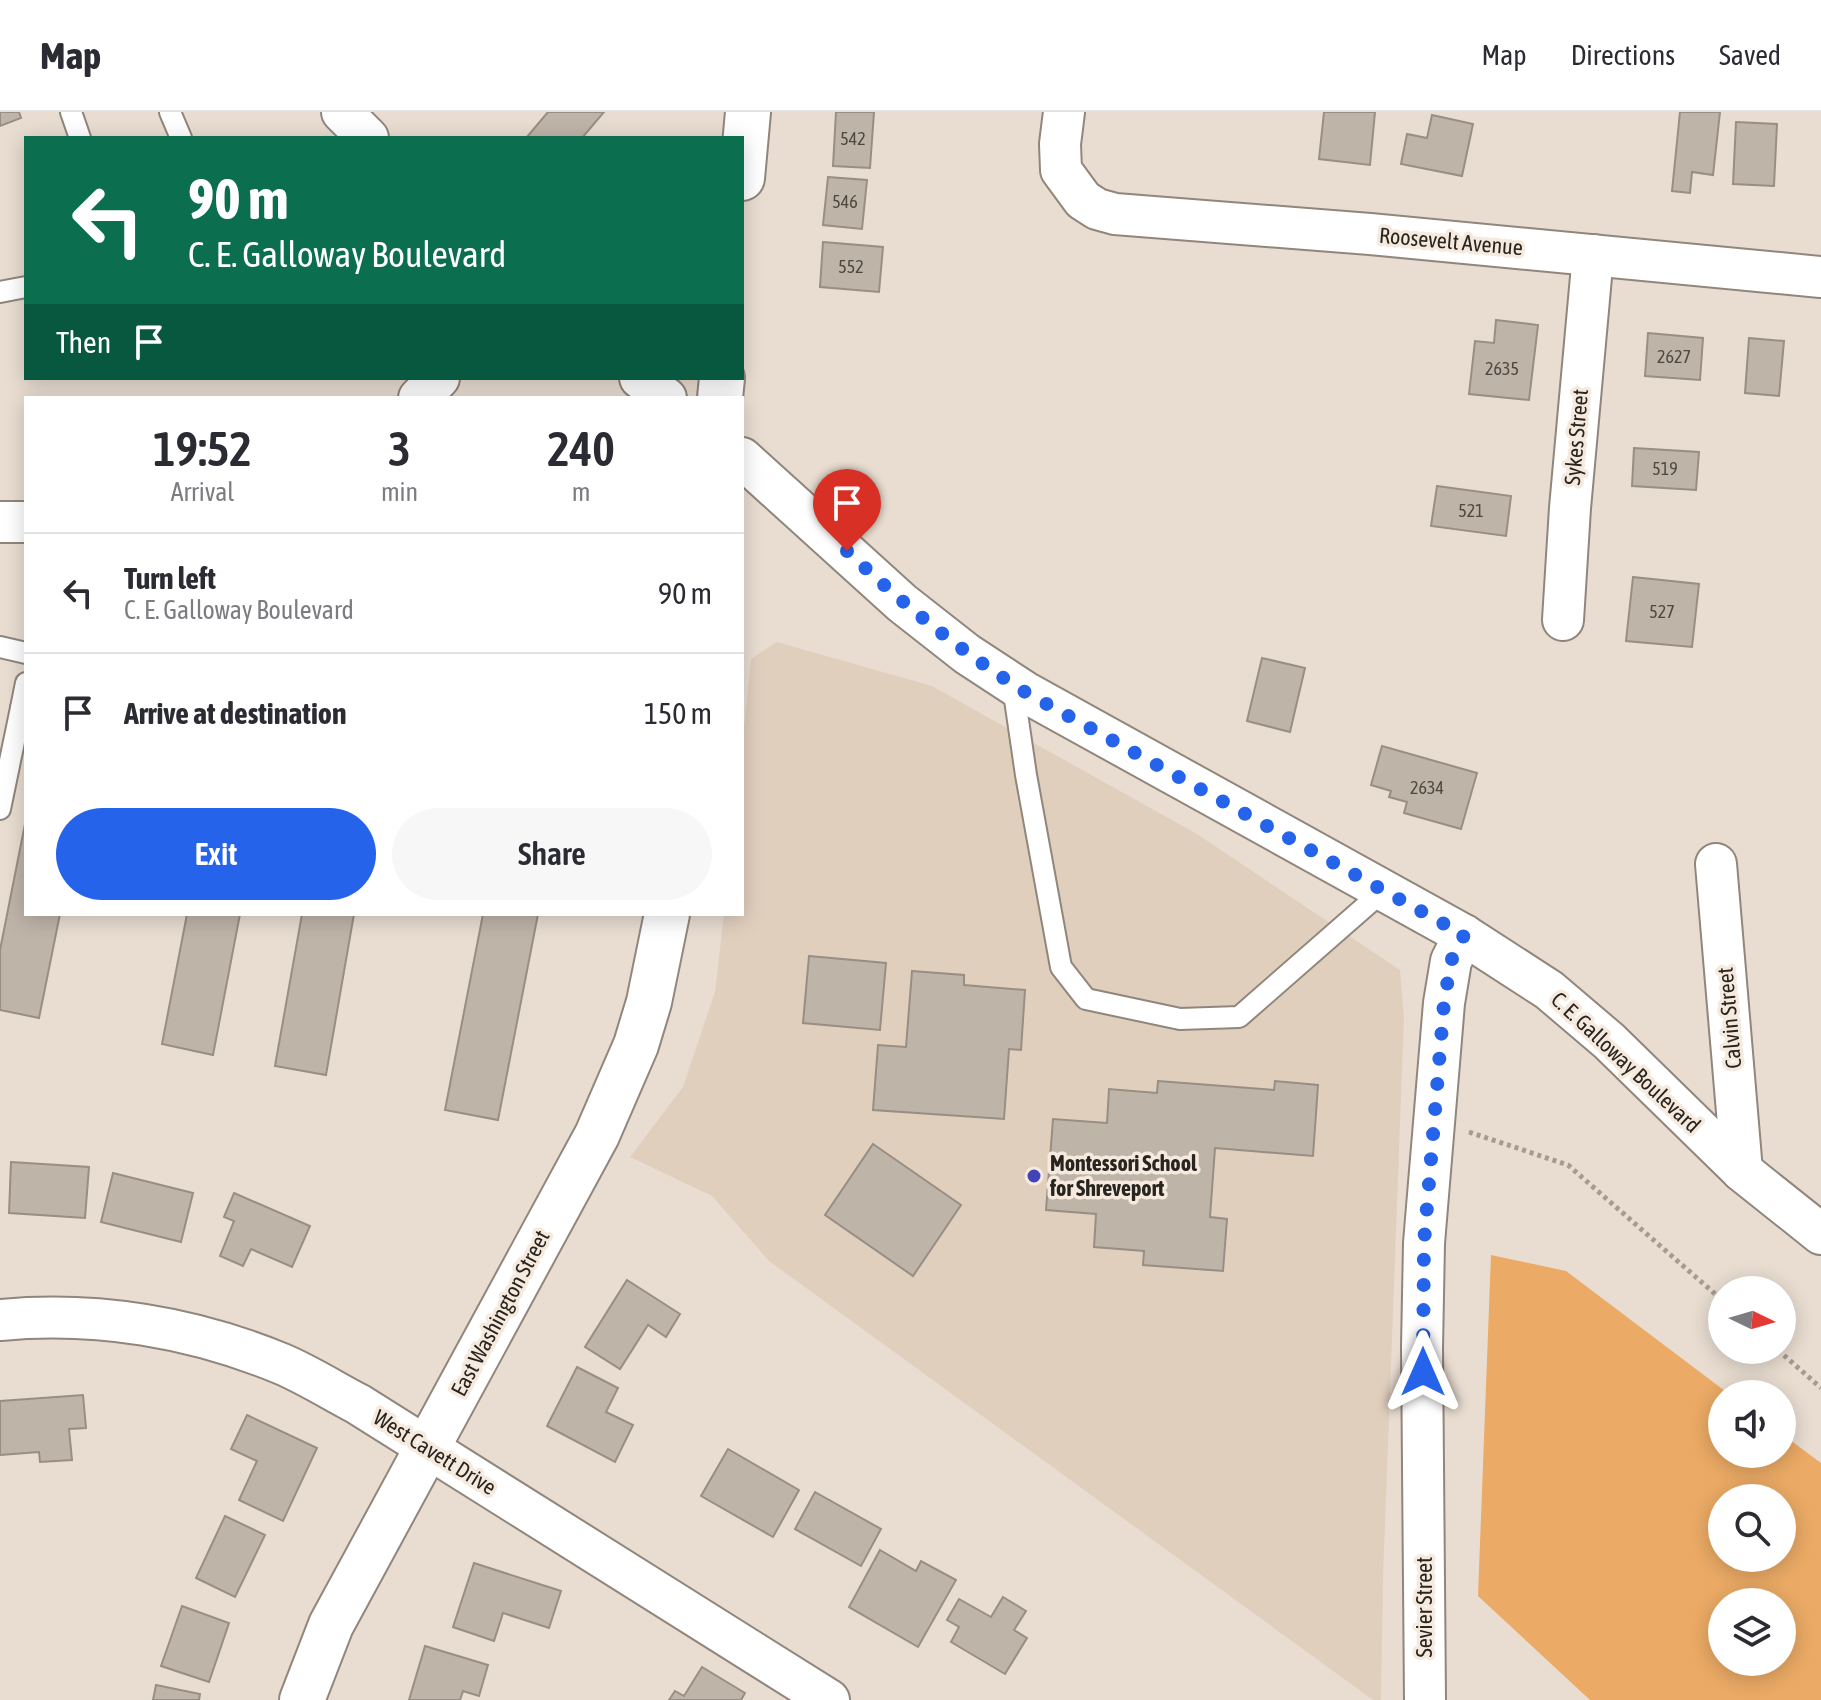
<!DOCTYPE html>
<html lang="en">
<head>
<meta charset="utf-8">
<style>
	body { margin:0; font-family:"Asap Condensed",sans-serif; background:#f7f7f7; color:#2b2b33; height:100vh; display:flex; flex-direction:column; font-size:30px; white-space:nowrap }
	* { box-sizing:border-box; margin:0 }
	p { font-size:26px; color:#7c7c81 }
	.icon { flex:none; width:44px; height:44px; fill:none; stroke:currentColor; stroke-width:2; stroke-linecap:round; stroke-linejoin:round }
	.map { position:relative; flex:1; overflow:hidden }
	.drawer { position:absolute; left:24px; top:284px; width:720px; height:520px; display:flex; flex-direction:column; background:#fff; border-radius:0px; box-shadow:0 4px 20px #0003 }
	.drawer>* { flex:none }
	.banner { position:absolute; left:24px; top:24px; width:720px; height:244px; border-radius:0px; box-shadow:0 4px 20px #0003; background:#0b6e4f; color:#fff; overflow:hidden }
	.needle { width:52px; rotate:95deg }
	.fabs { position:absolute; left:1708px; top:1164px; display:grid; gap:16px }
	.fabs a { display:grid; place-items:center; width:88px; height:88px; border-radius:50%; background:#fff; box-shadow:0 4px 20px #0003; font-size:40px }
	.pin { position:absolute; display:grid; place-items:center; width:68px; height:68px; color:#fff; margin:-82px -34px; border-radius:50% 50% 50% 0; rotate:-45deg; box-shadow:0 0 8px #0007 }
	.pin .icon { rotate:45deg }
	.me { position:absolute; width:88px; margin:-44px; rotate:0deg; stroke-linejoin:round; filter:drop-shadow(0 0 6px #0008) }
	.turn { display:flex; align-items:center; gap:28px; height:168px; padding:0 32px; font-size:36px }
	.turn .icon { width:104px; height:104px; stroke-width:2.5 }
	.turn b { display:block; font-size:56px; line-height:68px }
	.then { display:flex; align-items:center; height:76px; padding:0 32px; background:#0003; gap:16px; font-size:30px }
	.eta { display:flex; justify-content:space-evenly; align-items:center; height:136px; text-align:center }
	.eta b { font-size:48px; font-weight:600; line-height:56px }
	.cta { display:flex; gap:16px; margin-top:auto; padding:16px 32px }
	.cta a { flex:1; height:92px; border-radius:48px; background:#2563eb; color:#fff; font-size:32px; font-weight:600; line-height:92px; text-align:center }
	.cta a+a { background:#f7f7f7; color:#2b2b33 }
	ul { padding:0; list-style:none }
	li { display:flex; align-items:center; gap:24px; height:120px; padding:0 32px; border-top:2px solid #e1e1e2 }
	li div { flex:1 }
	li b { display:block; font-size:30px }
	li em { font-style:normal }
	header { display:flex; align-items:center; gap:48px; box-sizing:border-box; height:112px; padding:0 40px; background:#fff; border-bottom:2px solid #e1e1e2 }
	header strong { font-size:38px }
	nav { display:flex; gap:44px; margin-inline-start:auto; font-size:28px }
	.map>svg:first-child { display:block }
	.built { fill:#e1cfbe }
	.water { fill:#ebaa65; fill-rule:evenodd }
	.building { fill:#bfb4a8; stroke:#998e83; stroke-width:2 }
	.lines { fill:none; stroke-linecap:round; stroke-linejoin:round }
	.service-casing { stroke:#91867b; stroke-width:24 }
	.minor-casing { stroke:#91867b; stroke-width:44 }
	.tertiary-casing { stroke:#91867b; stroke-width:48 }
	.path { stroke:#a49b92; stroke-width:5; stroke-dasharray:4 4; stroke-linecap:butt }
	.service { stroke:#fff; stroke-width:20 }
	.minor { stroke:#fff; stroke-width:40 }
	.tertiary { stroke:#fff; stroke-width:44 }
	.route { stroke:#2563eb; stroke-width:14; stroke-dasharray:0 25.2 }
	.poi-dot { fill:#4343b8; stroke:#f6eade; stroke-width:3 }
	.labels { text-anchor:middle; stroke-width:7; stroke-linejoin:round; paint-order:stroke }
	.number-label { font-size:18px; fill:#4e4841 }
	.street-label { font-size:22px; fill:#28241f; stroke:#f6eade }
	.poi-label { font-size:22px; font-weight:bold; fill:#28241f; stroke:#f6eade; text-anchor:start }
</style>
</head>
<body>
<header>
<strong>Map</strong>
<nav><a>Map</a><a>Directions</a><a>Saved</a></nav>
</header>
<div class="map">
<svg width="1821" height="1588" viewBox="0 0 1821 1588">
	<rect width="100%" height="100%" fill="#e9ddd1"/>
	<path class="built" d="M777 530 932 574 1197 722 1400 858 1404 906 1383 1466 1381 1588H1373L769 1149 712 1084 630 1045 683 975 715 880 724 802H742V636L751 547Z"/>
	<path class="water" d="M1491 1143 1566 1159 1729 1282H1722V1342H1782V1322L1821 1351V1588H1590L1478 1484ZM1722 1386H1782V1446H1722ZM1722 1490H1782V1550H1722Z"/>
	<g class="building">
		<path d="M0 0H19L21 6 0 14Z"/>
		<path d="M548 0H604L582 26H526Z"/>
		<path d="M836 0H874L870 56 833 54Z"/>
		<path d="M1324 0H1375L1370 53 1319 47Z"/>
		<path d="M1680 0H1720L1713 63 1692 60 1690 81 1672 79Z"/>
		<path d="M1432 3 1473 12 1462 64 1401 52 1407 22 1427 26Z"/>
		<path d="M1736 10 1777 12 1774 74 1733 72Z"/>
		<path d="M828 65 867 68 862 117 823 113Z"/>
		<path d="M823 130 883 135 879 180 820 175Z"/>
		<path d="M1496 208 1538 213 1529 288 1469 282 1475 229 1494 231Z"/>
		<path d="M1648 221 1703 226 1700 268 1645 264Z"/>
		<path d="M1749 226 1784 229 1779 284 1745 281Z"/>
		<path d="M1634 336 1699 340 1696 378 1632 374Z"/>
		<path d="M1437 374 1511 384 1506 424 1431 414Z"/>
		<path d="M1633 465 1699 472 1692 535 1626 529Z"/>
		<path d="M1262 546 1305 556 1290 620 1247 609Z"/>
		<path d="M1382 634 1477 661 1461 717 1404 701 1407 690 1389 685 1391 679 1371 673Z"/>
		<path d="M26 707V802H60L39 906 0 898V838Z"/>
		<path d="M187 802H240L213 943 162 932Z"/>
		<path d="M302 802H354L326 963 275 954Z"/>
		<path d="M483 802H538L498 1008 445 998Z"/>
		<path d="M809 844 886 851 880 918 803 911Z"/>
		<path d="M912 859 964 863V873L1025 878 1021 938 1009 937 1004 1007 873 998 878 933 906 935Z"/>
		<path d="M1158 969 1274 978 1275 969 1318 973 1313 1044 1215 1036 1210 1105 1227 1107 1223 1159 1143 1153 1144 1139 1094 1135 1096 1102 1046 1098 1053 1007 1107 1011 1109 977 1157 981Z"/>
		<path d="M873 1032 961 1093 913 1164 825 1103Z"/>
		<path d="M11 1050 89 1055 85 1106 9 1101Z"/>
		<path d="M113 1061 193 1081 181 1130 101 1110Z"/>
		<path d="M234 1081 310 1114 292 1155 251 1137 243 1154 220 1144 234 1109 224 1105Z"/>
		<path d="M627 1168 680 1202 666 1225 648 1213 620 1257 585 1235Z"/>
		<path d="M577 1255 618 1276 606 1300 633 1313 615 1350 547 1314Z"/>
		<path d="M83 1283 86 1316 69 1317 72 1348 40 1350 39 1340 0 1343V1289Z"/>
		<path d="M247 1303 317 1336 283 1409 239 1388 257 1349 231 1337Z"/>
		<path d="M728 1337 799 1378 773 1425 701 1384Z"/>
		<path d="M815 1380 881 1417 861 1454 795 1417Z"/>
		<path d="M225 1404 265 1423 235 1485 196 1466Z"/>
		<path d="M880 1438 916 1459 921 1449 956 1468 918 1535 849 1495Z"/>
		<path d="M474 1451 561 1479 549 1516 503 1501 494 1529 453 1515Z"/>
		<path d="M1003 1485 1026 1499 1014 1518 1027 1526 1005 1562 951 1530 959 1515 947 1508 959 1487 991 1505Z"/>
		<path d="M182 1494 229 1511 209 1570 161 1554Z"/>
		<path d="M425 1534 488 1553 479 1584 463 1579 460 1588H409Z"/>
		<path d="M702 1555 745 1581 741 1588H669L675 1579 684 1584Z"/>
		<path d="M156 1573 200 1582 199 1588H153Z"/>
	</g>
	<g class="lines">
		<g class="service-casing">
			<g id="service">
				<path d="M71 0 80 26"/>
				<path d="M170 0 181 26"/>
				<path d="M0 180 26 175"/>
				<path d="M0 535 26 541"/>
				<path d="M1013 574 1026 663 1061 855 1086 887 1180 907 1239 905 1383 779"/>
				<path d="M21 596 26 571"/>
				<path d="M0 697 21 596 26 598"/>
			</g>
		</g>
		<g class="minor-casing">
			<g id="minor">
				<path d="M342 0 368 26"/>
				<path d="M1064 0 1060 32 1061 58 1083 88 1097 97 1115 102 1370 122 1821 165"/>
				<path d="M640 266 666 286"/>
				<path d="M419 286 439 266"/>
				<path d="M742 346 902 491 967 542 1025 580 1464 823 1549 878 1609 929 1742 1059 1821 1122"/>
				<path d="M0 410H26"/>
				<path d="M1563 508 1570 396 1593 143"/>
				<path d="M1716 752 1742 1059"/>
				<path d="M0 1208C96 1199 193 1215 282 1252 308 1263 333 1279 358 1292L829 1588"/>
				<path d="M1425 1588 1422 1236 1424 1131 1444 891 1451 849 1464 823"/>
			</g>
		</g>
		<g class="tertiary-casing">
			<g id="tertiary">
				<path d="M742 66 748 0"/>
				<path d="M720 286 722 266"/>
				<path d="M302 1588 331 1513 597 1023 636 933 649 890 667 802"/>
			</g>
		</g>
		<g class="path">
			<path d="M1469 1020 1568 1053 1722 1188"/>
			<path d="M1778 1238 1821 1276"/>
		</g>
		<use href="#service" class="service"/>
		<use href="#minor" class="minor"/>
		<use href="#tertiary" class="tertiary"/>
	</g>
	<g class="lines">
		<path class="route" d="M847 439C903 492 960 539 1025 580L1464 823 1451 849 1444 891 1424 1131 1423 1260"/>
	</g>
	<circle class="poi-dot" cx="1034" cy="1064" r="8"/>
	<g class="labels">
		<g class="number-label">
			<text x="853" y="33">542</text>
			<text x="845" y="96">546</text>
			<text x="851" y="161">552</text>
			<text x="1674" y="251">2627</text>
			<text x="1502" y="263">2635</text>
			<text x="1665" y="363">519</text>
			<text x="1471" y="405">521</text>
			<text x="1662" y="506">527</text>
			<text x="1427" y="682">2634</text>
		</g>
		<g class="street-label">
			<text transform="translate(1451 129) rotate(5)" y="8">Roosevelt Avenue</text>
			<text transform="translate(1576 325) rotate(-85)" y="8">Sykes Street</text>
			<text transform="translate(1729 906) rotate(-95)" y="8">Calvin Street</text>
			<text transform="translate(1626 950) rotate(43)" y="8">C. E. Galloway Boulevard</text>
			<text transform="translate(500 1201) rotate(-62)" y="8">East Washington Street</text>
			<text transform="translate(435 1340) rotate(32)" y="8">West Cavett Drive</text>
			<text transform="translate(1424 1495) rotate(-90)" y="8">Sevier Street</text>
		</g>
		<g class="poi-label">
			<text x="1050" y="1059">Montessori School<tspan x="1050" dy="25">for Shreveport</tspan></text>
		</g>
	</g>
</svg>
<div class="fabs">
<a><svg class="needle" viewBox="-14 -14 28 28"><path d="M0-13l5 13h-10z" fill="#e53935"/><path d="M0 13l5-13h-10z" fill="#7c7c81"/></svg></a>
<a><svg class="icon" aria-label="sound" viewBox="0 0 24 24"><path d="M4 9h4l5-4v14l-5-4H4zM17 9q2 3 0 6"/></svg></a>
<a><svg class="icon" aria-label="search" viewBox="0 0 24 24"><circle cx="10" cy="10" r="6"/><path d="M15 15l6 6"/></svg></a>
<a><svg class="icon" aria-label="layers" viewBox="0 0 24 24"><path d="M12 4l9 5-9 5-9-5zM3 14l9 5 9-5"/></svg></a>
</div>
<div class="pin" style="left:847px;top:439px;background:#d93025"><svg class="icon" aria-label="arrive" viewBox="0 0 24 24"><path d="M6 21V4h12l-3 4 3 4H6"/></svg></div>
<svg class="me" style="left:1423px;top:1260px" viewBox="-20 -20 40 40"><path d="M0-17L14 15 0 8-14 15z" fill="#2563eb" stroke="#fff" stroke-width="4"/></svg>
<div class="banner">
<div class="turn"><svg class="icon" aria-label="left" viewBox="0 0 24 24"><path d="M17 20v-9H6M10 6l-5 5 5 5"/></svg><div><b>90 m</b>C. E. Galloway Boulevard</div></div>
<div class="then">Then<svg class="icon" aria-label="arrive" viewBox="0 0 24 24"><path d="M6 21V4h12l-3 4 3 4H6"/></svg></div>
</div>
<section class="drawer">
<div class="eta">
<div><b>19:52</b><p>Arrival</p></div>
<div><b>3</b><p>min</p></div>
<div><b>240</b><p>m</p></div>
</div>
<ul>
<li><svg class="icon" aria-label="left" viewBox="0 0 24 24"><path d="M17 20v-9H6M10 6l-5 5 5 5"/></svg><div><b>Turn left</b><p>C. E. Galloway Boulevard</p></div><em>90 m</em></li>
<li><svg class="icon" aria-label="arrive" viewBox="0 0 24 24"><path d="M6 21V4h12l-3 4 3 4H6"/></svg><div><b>Arrive at destination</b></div><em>150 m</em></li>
</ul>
<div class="cta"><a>Exit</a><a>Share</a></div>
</section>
</div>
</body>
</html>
